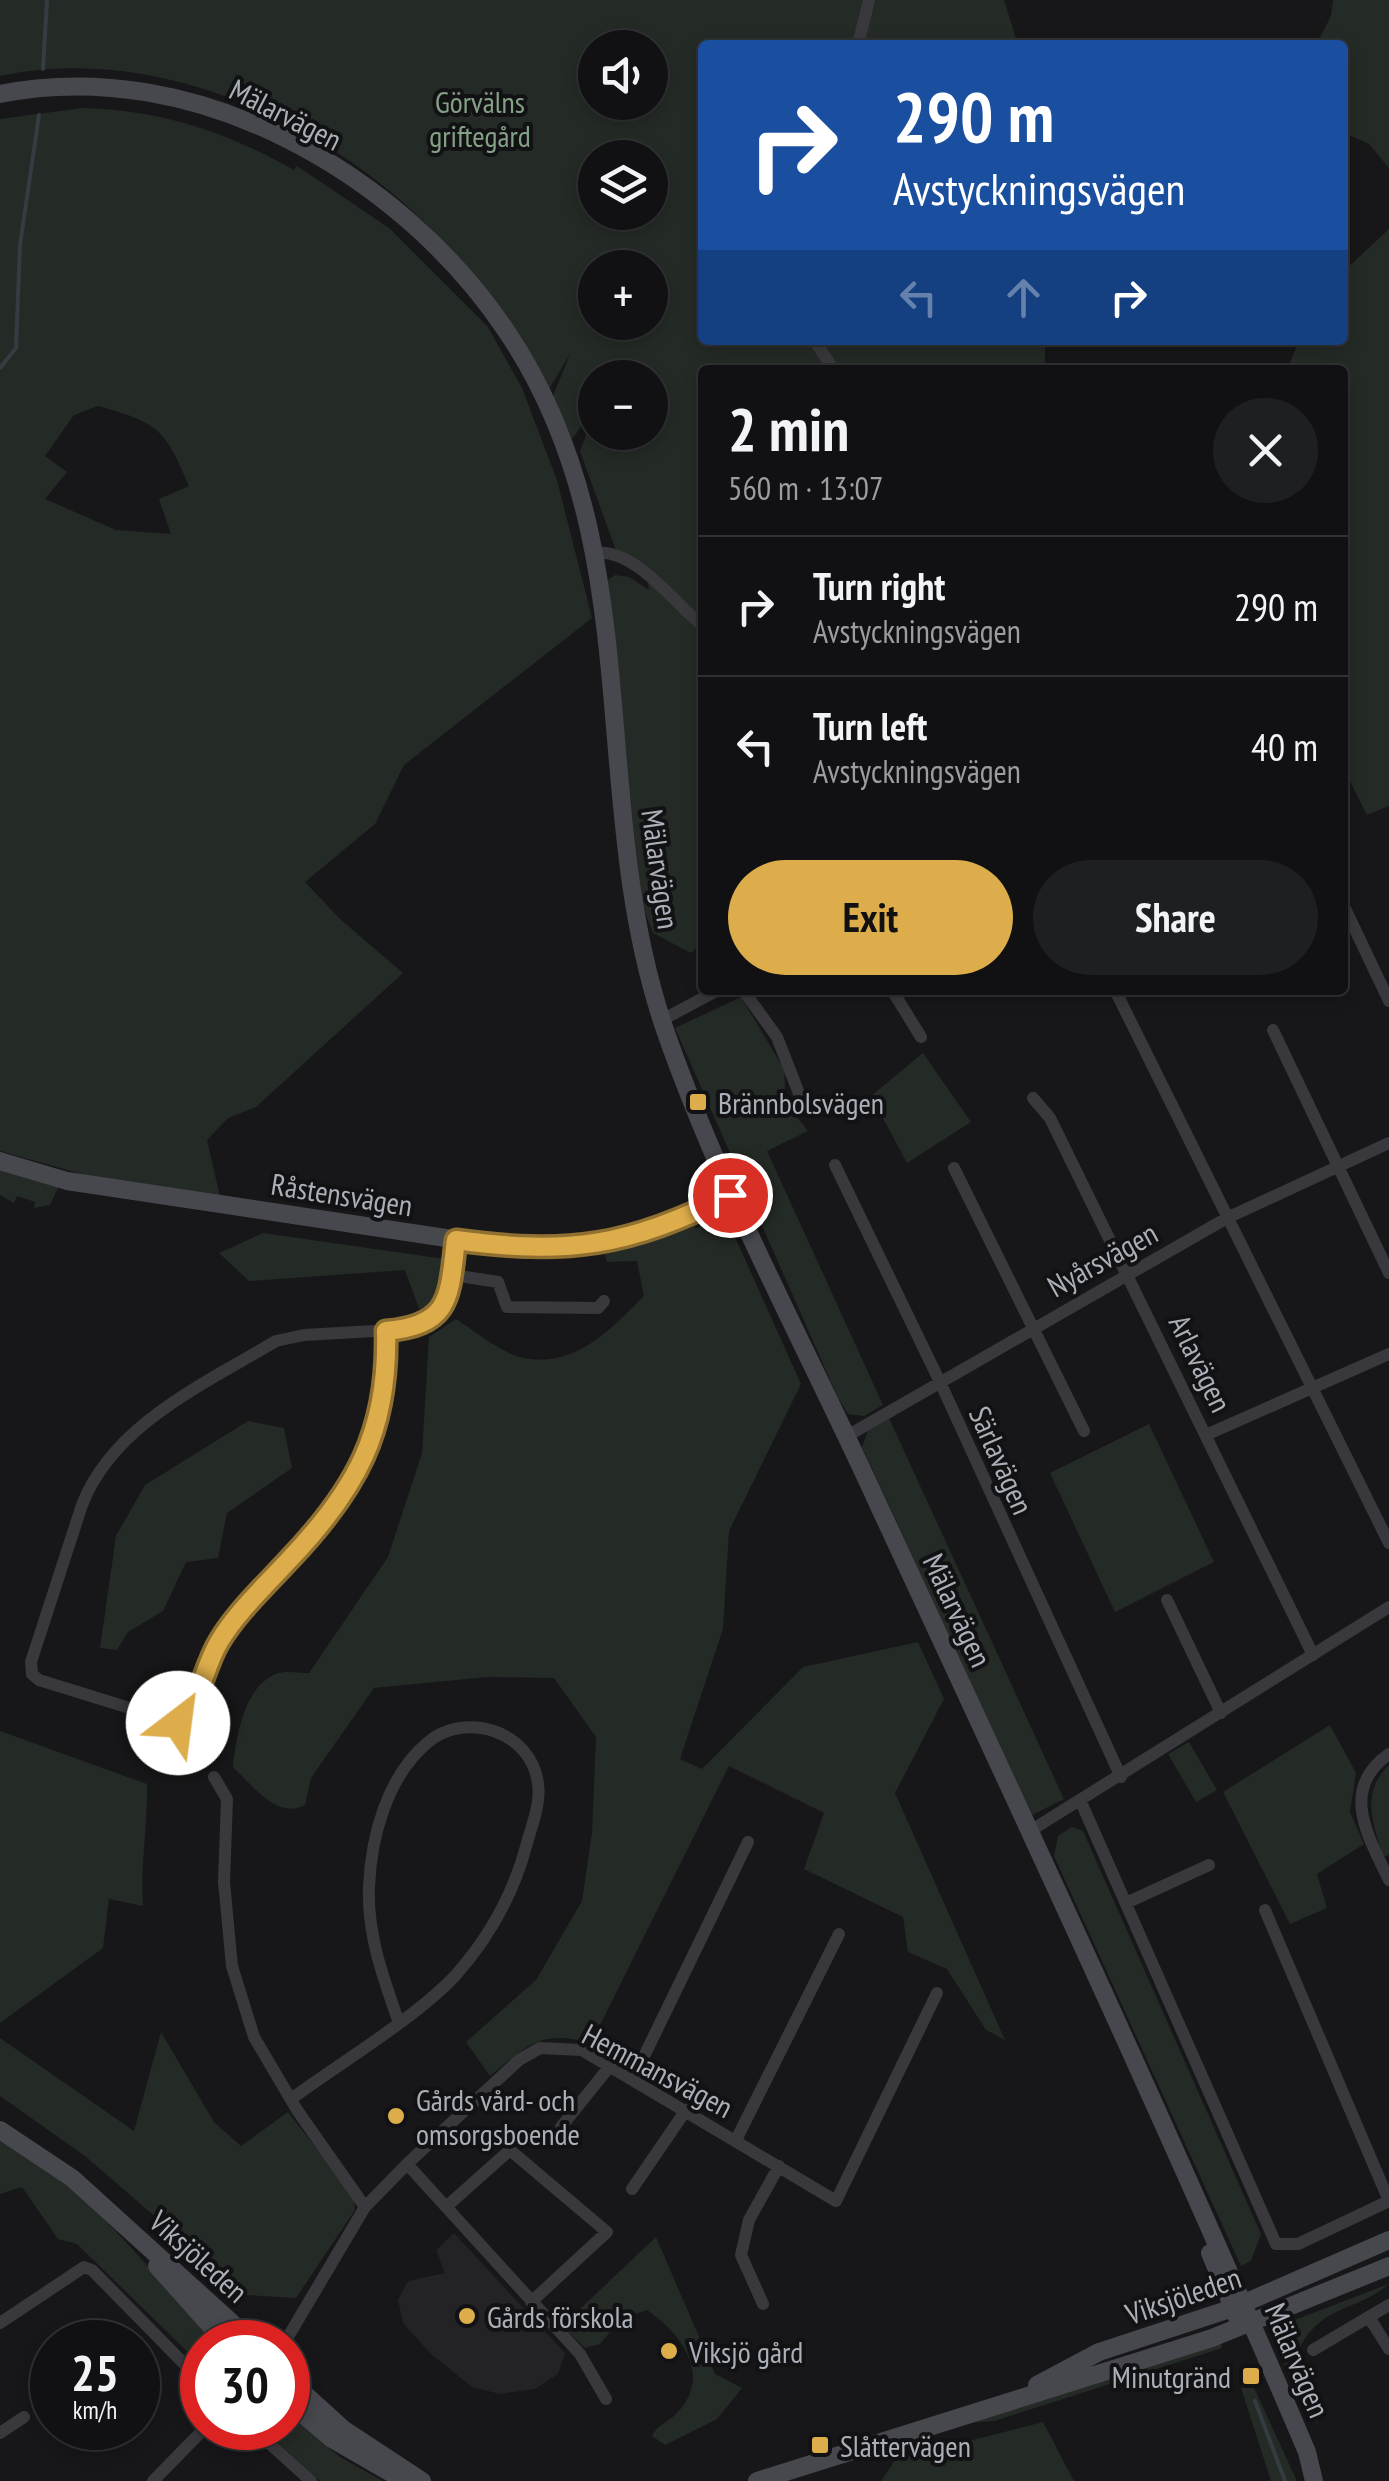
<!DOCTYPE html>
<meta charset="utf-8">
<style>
body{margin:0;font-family:"PT Sans Narrow",sans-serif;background:#1e1f21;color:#f1f3f6;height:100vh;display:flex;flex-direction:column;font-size:38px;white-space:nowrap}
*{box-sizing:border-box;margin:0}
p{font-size:32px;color:#9c9da0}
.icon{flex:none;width:55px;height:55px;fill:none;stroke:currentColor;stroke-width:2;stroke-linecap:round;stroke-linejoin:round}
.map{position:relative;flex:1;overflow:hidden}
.sheet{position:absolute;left:698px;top:365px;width:650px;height:630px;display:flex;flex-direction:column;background:#111113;border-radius:10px;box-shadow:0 5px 15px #0003,0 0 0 2px #303133}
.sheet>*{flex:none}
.hud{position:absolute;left:698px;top:40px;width:650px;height:305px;border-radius:10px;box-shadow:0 5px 15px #0003,0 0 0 2px #303133;background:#1a4fa0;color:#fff;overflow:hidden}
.fabs{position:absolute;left:578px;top:30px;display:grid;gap:20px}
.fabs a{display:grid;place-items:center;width:90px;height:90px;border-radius:50%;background:#111113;box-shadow:0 5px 15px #0003,0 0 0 2px #303133;font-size:50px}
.speed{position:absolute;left:30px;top:2320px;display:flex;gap:20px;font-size:50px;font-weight:700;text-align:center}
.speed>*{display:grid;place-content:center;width:130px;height:130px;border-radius:50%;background:#111113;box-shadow:0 5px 15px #0003,0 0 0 2px #303133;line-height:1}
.speed small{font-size:25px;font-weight:400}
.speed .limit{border:15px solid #d22;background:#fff;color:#111}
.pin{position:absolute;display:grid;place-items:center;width:85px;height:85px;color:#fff;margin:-42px;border:5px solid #fff;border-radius:50%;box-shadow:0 2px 10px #0007}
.me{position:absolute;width:110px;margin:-55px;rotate:30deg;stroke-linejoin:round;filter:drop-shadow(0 0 8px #0008)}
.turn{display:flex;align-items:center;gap:35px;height:210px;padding:0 30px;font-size:45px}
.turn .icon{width:130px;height:130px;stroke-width:2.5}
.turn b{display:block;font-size:70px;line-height:85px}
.lanes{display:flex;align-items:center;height:95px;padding:0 30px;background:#0003;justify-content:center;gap:50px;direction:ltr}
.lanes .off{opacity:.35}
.round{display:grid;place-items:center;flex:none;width:105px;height:105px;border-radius:52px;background:#1e1f21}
.head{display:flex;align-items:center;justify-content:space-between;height:170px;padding:0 30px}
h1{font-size:60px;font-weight:700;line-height:75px}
.button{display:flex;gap:20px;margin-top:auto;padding:20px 30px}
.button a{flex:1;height:115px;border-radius:60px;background:#ddad4b;color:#111;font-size:40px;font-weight:700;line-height:115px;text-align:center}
.button a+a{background:#1e1f21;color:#f1f3f6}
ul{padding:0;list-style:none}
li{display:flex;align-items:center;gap:30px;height:140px;padding:0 30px;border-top:2px solid #303133}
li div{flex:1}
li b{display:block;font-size:38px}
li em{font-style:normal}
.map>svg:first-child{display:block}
.built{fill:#232326}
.green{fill:#242a25;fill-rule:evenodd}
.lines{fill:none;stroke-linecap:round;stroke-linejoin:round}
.stream{stroke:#343c42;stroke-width:4}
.street{stroke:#39393d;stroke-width:12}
.secondary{stroke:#47484d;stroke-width:18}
.route-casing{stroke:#907031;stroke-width:25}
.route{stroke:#ddad4b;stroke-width:18}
.poi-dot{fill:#ddad4b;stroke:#121214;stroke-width:4}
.labels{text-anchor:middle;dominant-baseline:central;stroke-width:8;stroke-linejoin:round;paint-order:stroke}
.park-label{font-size:30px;fill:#84a086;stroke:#121214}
.street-label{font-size:30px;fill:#abafb7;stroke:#121214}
.poi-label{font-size:30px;fill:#abafb7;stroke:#121214;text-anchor:start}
</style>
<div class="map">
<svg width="1389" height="2481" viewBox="0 0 1389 2481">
<rect width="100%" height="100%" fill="#171719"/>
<!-- built -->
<path class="built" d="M454,2233l111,120 -7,21 -23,15 -35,5 -28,-7 -41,-33 -28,-31 -5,-23 10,-19 37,-8 -9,-23z"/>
<!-- green -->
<path class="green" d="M0,0h1004l14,45h-316v295h343v30h-343v573l-11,10 -38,-20 -11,-28 -36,-324 9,-6 14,2 20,13 -3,-22 -23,-10 -8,-10 -35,-97 15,-40v21h55v-54l-43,-1 2,-6 -7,-2c-6,18 -13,52 -30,70l-19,-43 17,-42 -24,40c-33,-55 -63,-110 -107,-157 -108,-114 -282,-195 -439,-161zM595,48h55v54h-55zM595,158h55v54h-55zM595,268h55v54h-55z
M1333,0h56v168l-20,-24 -18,-8 -8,9 -1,-100h-26l15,-29z
M83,108c78,2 144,24 211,62l3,-4 92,62 99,99 34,61 35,92 35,138 -188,147 -29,59 -70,58 35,37 63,54 -147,134 -28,11 -21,22 14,61 -125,-23 -96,-27v-1032zM98,406c61,17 67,23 91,80l-30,13 12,35 -55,-4 -71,-31 22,-27 -22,-16 29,-41z
M1389,229v577l-22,9 -24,-48 -1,-397h-55l12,-30h43l1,-68z
M741,997l43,72 2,34 22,28 -41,20 116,254 -19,11 -16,-2 -10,-16 -163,-370z
M923,1053l48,69 -64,41 -36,-67z
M0,1168l59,18 -9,19 -16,3 1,-6 -18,-6 -3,7 -14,-8z
M725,1206l-21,12 -10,11 19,-8 18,7 70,156 -72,147 -6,98 -43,130 22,10 101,-102 115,-25 26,57 -49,94 110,247 -19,-10 -39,-61 -39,-17 -5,-35 -99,-48 20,-56 -95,-47 -138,277c-51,-14 -63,2 -101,33l-24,-34 70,-62 46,-79 10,-68 4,-96 -42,-59 -67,-1 -113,11 -63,90 -6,27c-28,15 -53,-20 -72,-38 3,-29 11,-81 43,-93 9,-4 23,-1 33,-1l79,-116 34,-104 7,-116 27,-18c19,12 46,35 68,39 52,10 87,-29 120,-62l-7,-35 -30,1 -3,-9 -43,5 -55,-1 1,-7 52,2z
M263,1233l182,26 -13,45 -11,10 -16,-44 -156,11 -30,-28z
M889,1418l175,381 -32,16 -170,-368 6,-16z
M248,1421l36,7 8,40 -65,45 -9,45 -32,4 -23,49 -35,21 -11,18 -17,-2 16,-112 29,-51z
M1149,1424l65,138 -99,50 -65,-139z
M1330,1725l26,48 -6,39 14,32 -47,30 10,34 -37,16 -67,-132z
M0,1731l147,53c1,41 -7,81 -4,122l-34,-7 -6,49 -103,75z
M1189,1742l28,48 -21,12 -28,-48z
M1389,1765v90l-6,2c-10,-34 -23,-64 6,-92z
M1072,1827l11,4 178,403 -10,27 -10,5 -187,-410 4,-20z
M161,2032l53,90 27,24 47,-34 66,84 1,14 -59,88 -50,-3 -161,-139 -85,-60v-58l134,93z
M0,2139c87,46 150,132 215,203h-13v24l-125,-122 -19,-5 -36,-52 -22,7z
M656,2237l59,137 27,14 -25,31 -52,26 -13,-9c5,-11 14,-13 23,-21 39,-38 7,-81 -28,-105l-26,9 -21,25 -15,4 -23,-22z
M1389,2284c-36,30 -69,19 -93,71l22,69 -15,-17 -29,-66 10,-17z
M1220,2340l2,8 -228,73 -30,2z
M1250,2379l47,102h-26l-29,-90v-11z
M288,2415l52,42 43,24h-63l-58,-53h26z
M1043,2422l31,59h-193l14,-21z"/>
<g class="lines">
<!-- stream -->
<path class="stream" d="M43,69l4,-69
M0,368l16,-20 4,-103 19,-130
M1255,2401l30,80"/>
<!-- street -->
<path class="street" d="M858,45l11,-45
M814,340l20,30
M596,553c39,-5 78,50 106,72
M1342,902l47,99
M743,990l34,47 23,59
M892,990l29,47
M1115,990l274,553
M662,1020l56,-30
M1273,1030l116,243
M1033,1098l17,20 263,537
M835,1165l105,217 181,395
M954,1168l130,263
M453,1275l45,7 9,25 91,1 6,-7
M386,1331c3,105 -33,162 -103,236 -23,23 -47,47 -64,75 -16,27 -18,59 -41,81l-139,-43 -7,-6 -1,-12 51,-157c31,-81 124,-122 194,-164l28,-6 106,-6c43,-15 42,-51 46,-89
M1208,1434l181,-80
M847,1436l380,-218 162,-75
M1167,1600l54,113
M1389,1754c-50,35 -21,82 0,126
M214,1777l13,22 -3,83 8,84 22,71 43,73 68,97
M1081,1802l195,442h22l91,-43
M1030,1831l359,-224
M1126,1903l83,-38
M1265,1910l124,291
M633,2079l115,-237
M291,2099c49,-36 123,-80 164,-123 34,-38 59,-83 72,-133 5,-18 14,-40 11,-59 -6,-53 -73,-74 -111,-41 -40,34 -56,94 -58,144 -2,47 14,90 29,133
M561,2127l49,-61
M736,2140l103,-206
M407,2164l173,190 26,45
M632,2189l54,-79
M446,2207l64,-57 97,82 -76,70
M763,2304l-22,-49 8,-35 30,-54
M1369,2317l20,32
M0,2323l84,-56 8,3 110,112
M285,2342l80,-135 42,-43 112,-104 21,-12 42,2 254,151 101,-208
M1313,2350l76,-45
M252,2428l59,53
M0,2433l24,-16
M153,2481l52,-53"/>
<!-- secondary -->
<path class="secondary" d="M0,94c193,-39 400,78 507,238 145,216 78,465 158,698 57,164 141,316 213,474 146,314 293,629 429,948l7,29
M0,1161l67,20 459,69 89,-9 115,-46
M0,2130l72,48 181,164
M1210,2253l27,64
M157,2266l68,76
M288,2379l55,50 79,52
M1037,2385l62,-33 134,-44 156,-68
M288,2402l44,37 66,38
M757,2481l455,-143 177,-72"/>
</g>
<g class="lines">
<defs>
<path id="route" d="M178,1723c23,-22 25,-54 41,-81 18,-30 45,-55 69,-81 68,-71 101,-130 98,-230 66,-6 63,-35 70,-91 111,15 173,7 274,-45"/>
</defs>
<!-- route casing -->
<use href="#route" class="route-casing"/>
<!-- route -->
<use href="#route" class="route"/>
</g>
<!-- markers -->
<g class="poi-dot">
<rect x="688" y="1092" width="20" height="20" rx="5"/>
<circle cx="396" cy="2116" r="10"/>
<circle cx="467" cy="2316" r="10"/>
<circle cx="669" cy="2351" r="10"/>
<rect x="1241" y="2366" width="20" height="20" rx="5"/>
<rect x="810" y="2435" width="20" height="20" rx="5"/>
</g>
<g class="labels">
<!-- park labels -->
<g class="park-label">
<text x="480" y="101">Görvälns<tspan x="480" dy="34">griftegård</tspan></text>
</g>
<!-- street labels -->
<g class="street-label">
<text transform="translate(286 114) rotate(27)">Mälarvägen</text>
<text transform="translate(661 869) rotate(82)">Mälarvägen</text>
<text transform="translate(342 1194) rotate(9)">Råstensvägen</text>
<text transform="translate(1102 1259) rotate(-29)">Nyårsvägen</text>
<text transform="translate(1201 1363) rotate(64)">Arlavägen</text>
<text transform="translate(1002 1460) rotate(66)">Särlavägen</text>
<text transform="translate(958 1610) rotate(65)">Mälarvägen</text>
<text transform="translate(658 2070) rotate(28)">Hemmansvägen</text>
<text transform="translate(199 2256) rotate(42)">Viksjöleden</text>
<text transform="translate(1183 2295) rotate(-19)">Viksjöleden</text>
<text transform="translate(1298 2360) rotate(67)">Mälarvägen</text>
</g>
<!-- poi labels -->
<g class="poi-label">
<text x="718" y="1102">Brännbolsvägen</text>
<text x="416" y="2099">Gårds vård- och<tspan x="416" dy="34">omsorgsboende</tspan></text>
<text x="487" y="2316">Gårds förskola</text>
<text x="689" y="2351">Viksjö gård</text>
<text x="1231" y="2376" text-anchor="end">Minutgränd</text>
<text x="840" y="2445">Slåttervägen</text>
</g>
</g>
</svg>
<div class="fabs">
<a><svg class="icon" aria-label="sound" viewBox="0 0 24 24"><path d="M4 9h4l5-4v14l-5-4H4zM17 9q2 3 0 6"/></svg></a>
<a><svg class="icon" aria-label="layers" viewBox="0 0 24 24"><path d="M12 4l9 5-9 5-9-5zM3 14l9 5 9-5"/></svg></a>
<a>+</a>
<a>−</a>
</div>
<div class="speed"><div>25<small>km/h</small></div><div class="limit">30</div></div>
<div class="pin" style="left:730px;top:1195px;background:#d93025"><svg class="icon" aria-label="arrive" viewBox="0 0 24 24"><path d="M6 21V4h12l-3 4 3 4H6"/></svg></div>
<svg class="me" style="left:178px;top:1723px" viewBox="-20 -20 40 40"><circle r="19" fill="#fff"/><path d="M0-13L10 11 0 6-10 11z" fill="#ddad4b"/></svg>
<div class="hud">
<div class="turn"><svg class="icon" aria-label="right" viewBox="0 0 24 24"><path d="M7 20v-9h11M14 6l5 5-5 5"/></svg><div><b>290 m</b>Avstyckningsvägen</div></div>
<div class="lanes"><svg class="icon off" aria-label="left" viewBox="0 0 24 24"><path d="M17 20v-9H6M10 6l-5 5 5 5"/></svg><svg class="icon off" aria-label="ahead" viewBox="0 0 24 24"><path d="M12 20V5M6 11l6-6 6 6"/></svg><svg class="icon" aria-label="right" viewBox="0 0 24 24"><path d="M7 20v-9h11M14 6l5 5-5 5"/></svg></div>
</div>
<section class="sheet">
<div class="head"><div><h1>2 min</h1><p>560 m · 13:07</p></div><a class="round"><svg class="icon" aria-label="close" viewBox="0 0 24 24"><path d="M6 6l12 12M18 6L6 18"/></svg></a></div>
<ul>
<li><svg class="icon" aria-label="right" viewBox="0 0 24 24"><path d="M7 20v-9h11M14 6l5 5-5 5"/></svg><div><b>Turn right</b><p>Avstyckningsvägen</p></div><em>290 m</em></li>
<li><svg class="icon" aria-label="left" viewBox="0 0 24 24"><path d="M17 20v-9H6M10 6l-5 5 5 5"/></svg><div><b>Turn left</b><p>Avstyckningsvägen</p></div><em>40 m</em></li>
</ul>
<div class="button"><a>Exit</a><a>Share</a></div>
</section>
</div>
